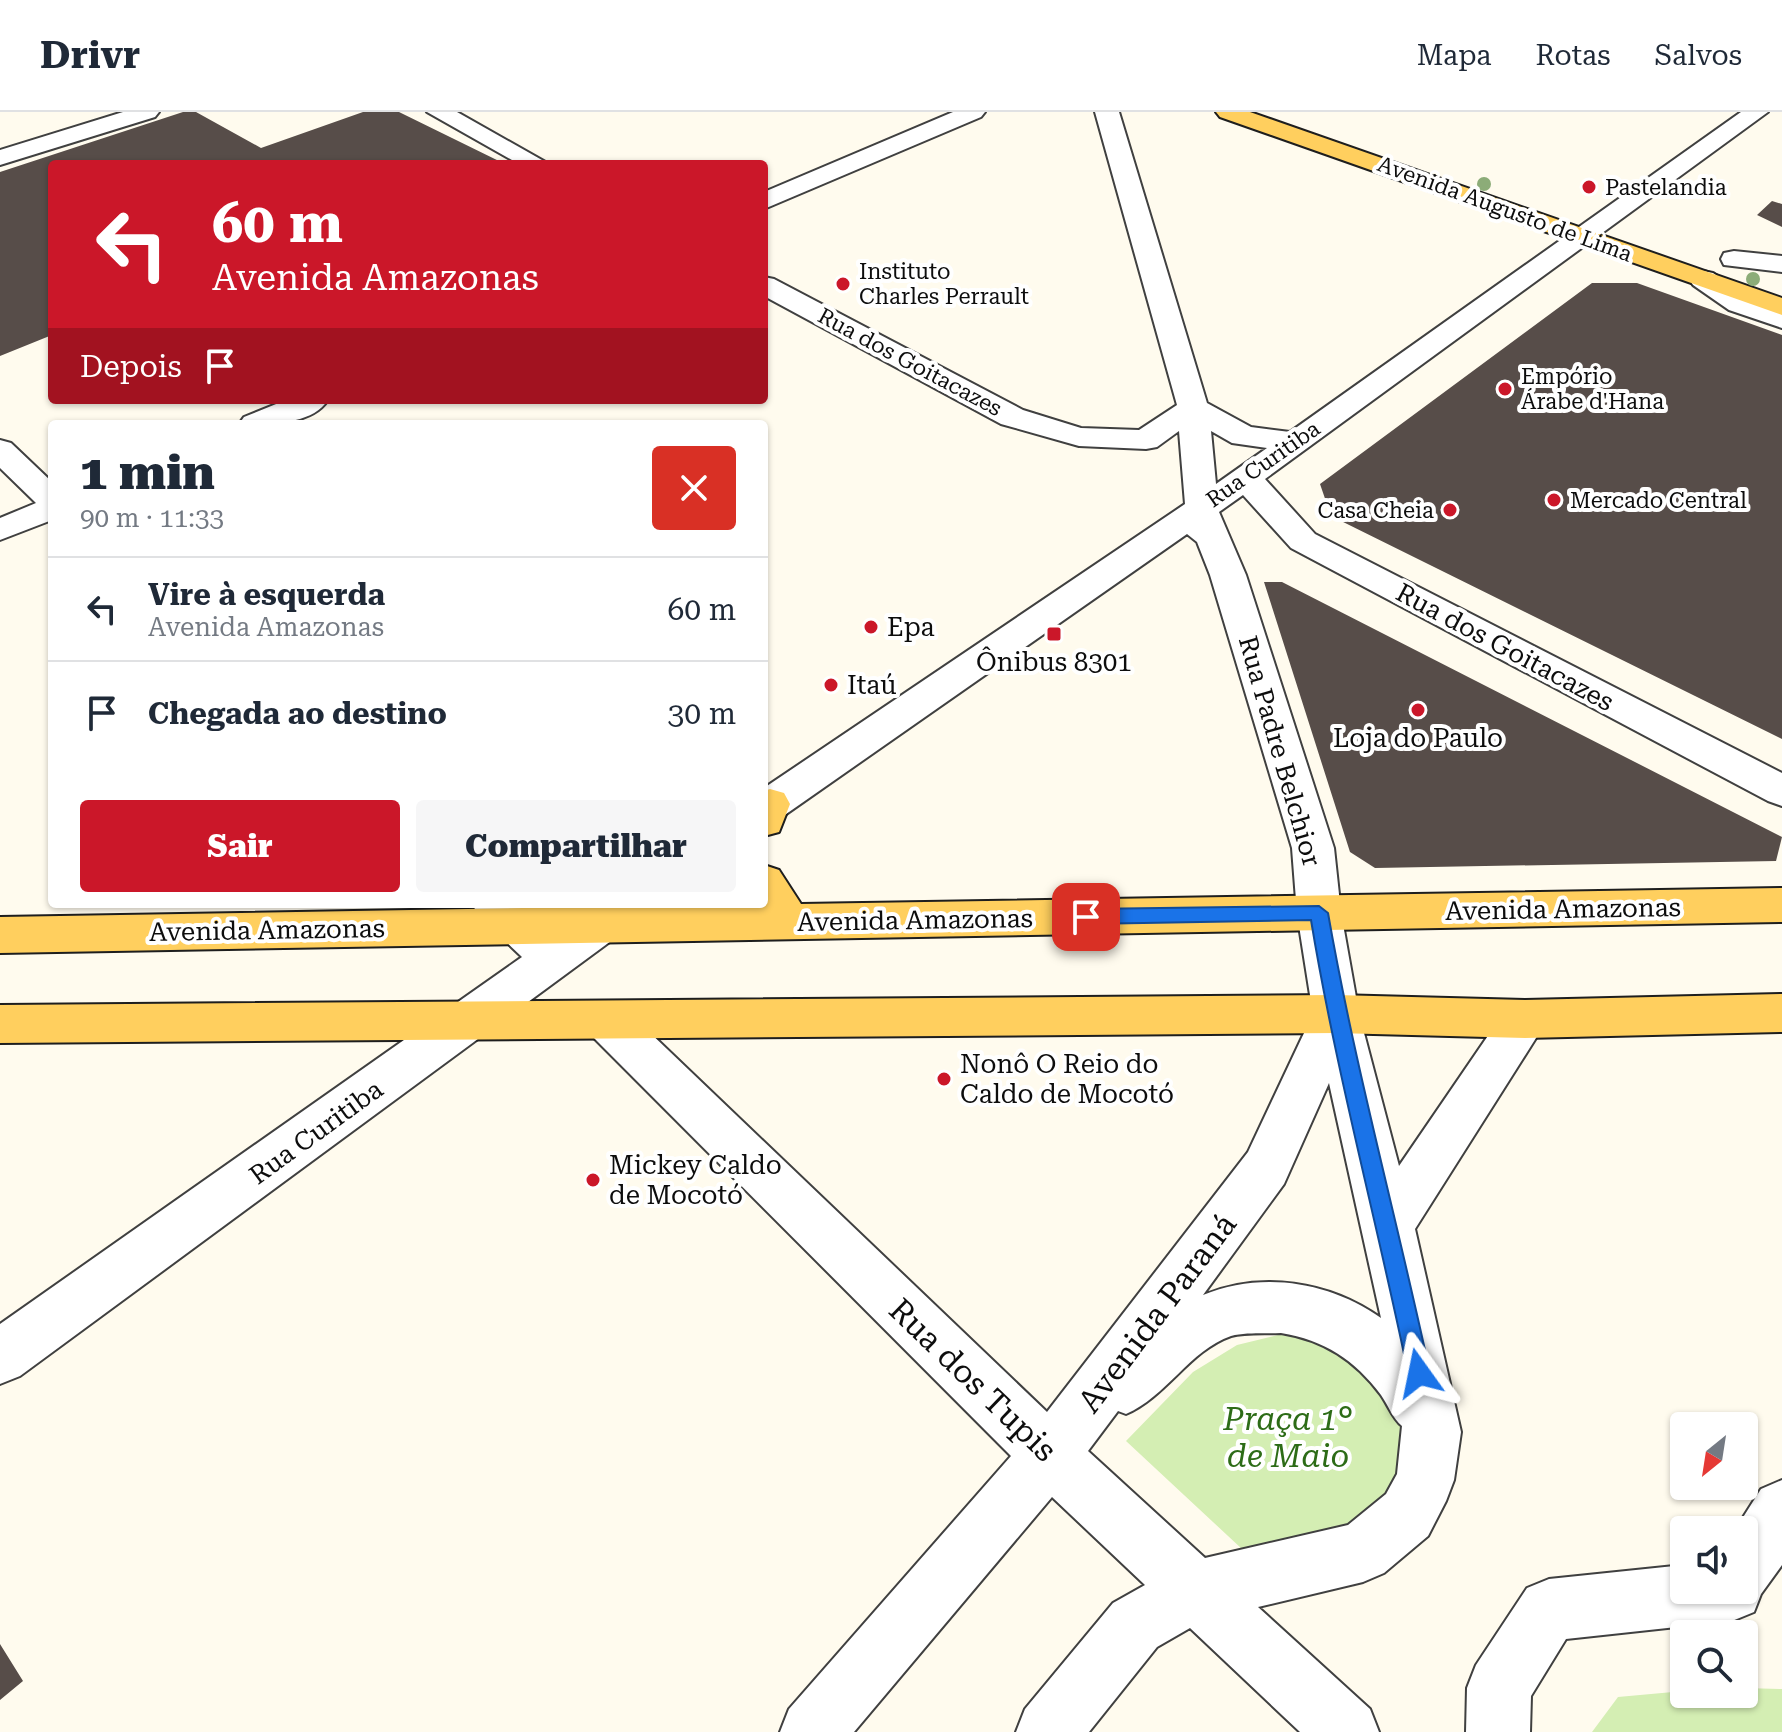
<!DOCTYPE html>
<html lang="pt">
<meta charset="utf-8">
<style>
body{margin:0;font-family:"Roboto Serif",serif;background:#f6f6f7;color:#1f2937;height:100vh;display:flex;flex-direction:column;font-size:30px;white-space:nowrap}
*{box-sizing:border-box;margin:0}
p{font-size:26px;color:#747a83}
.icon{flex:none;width:44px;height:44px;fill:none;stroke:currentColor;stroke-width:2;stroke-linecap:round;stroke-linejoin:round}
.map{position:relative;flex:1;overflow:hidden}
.panel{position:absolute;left:48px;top:308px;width:720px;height:488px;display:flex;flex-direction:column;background:#fff;border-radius:8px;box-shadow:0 2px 6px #0004}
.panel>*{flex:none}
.banner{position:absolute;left:48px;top:48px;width:720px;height:244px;border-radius:8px;box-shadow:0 2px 6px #0004;background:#cb1729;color:#fff;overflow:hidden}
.needle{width:52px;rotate:210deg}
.fabs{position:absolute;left:1670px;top:1300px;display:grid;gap:16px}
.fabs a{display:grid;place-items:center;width:88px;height:88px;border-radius:8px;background:#fff;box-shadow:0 2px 6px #0004;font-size:40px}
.pin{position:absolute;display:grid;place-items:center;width:68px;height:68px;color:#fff;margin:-34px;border-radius:16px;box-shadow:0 4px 12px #0006}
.me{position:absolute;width:88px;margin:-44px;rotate:348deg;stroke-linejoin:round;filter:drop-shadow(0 0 6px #0008)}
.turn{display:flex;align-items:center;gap:28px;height:168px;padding:0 32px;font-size:36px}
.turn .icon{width:104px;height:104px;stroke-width:2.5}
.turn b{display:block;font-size:56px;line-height:68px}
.then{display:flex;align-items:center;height:76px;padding:0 32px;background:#0003;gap:16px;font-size:30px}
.round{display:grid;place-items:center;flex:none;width:84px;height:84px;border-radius:8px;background:#f6f6f7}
.headline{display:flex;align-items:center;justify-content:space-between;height:136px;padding:0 32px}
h1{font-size:48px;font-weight:800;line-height:60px}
.primary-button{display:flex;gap:16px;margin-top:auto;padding:16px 32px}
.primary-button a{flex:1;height:92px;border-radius:8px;background:#cb1729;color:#fff;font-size:32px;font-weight:800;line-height:92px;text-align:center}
.primary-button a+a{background:#f6f6f7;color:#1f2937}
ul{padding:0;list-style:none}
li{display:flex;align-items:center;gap:24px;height:104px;padding:0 32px;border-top:2px solid #e0e1e3}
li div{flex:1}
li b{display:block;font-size:30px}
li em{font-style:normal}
header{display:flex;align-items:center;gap:48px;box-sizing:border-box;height:112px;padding:0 40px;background:#fff;border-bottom:2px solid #e0e1e3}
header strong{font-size:38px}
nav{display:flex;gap:44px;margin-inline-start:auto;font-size:28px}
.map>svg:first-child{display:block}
.green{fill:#d4eeb3}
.building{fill:#574d49}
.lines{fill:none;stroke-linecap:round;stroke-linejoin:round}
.minor-casing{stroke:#404040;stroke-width:4}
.major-casing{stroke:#1e1e1e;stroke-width:4}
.minor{fill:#fff;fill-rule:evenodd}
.major{fill:#ffcf5e;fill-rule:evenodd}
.tree{fill:#8cac78}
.route{fill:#1a73e8;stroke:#114b97;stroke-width:2}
.poi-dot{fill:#cb1729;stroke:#fff;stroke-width:3}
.labels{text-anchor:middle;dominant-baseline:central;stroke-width:8;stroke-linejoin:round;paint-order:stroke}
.far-poi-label{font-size:22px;fill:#0d0d0d;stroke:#fff;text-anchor:start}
.far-street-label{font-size:22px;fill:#0d0d0d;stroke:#fff}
.poi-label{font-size:26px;fill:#0d0d0d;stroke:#fff;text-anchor:start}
.street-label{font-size:26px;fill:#0d0d0d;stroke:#fff}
.near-street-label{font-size:32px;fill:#0d0d0d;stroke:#fff}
.near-park-label{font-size:32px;font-style:italic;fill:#2d6c17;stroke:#fff}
</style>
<header>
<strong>Drivr</strong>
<nav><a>Mapa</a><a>Rotas</a><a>Salvos</a></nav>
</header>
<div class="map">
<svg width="1782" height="1620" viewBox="0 0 1782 1620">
<rect width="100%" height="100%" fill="#fffbee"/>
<!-- green -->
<path class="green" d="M1282,1222l42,6 26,11 57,67 -1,39 -19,43 -39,33 -106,16 -116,-108 67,-69 44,-27z
M1744,1576l38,1v43h-190l26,-35 66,-6v3h60z"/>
<!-- building -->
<path class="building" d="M183,0h13l65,36 102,-36h36l106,52h-453v171l-52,21v-184z
M1772,89l10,3v23l-25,-12z
M1592,171h45l145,52v404l-451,-223 -11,-32z
M1264,470h18l500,255 -6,24 -401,7 -25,-16z
M0,1532l23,37 -23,19z"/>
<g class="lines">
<defs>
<path id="minor" d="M123,0h36l-4,5 -155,48v-15z
M427,0h30l92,52h-30z
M953,0h32l-4,5 -217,92v-17z
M1095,0h24l88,291 44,24 39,5 451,-320h27l-503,367 50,55 467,239v33l-14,-5 -477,-253 -48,-53 -24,17 27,63 88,273 7,65 18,101 40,152 110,-161 16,-5 16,5 7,14 -133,210 46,203 -7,48 -8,21 -18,35 -44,37 -21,9 -105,25 112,102 9,23h-79l-110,-104 -33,19 -68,85h-73l9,-23 88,-106 32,-18 -93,-88 -198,235h-74l9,-23 222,-253 -421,-422 -7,-14 7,-14 16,-5 16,5 425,406 201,-260 65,-138 -16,-101 -5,-65 -82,-273 -13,-33 -10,-8 -408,285 -15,4v-35l421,-284 -6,-73 -22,16 -11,2 -67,-3 -78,-22 -237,-128v-19l10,2 249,131 58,18 58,2 38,-25zM1211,319l21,12 35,5 -51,36zM1329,971l52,235c-52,-37 -120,-47 -178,-23l81,-111zM1281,1221c43,7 74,27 100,62 7,10 12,24 21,31l-5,48 -11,20 -38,31 -143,33 -117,-107 30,-40 8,3c40,-17 64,-64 105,-78 15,-4 35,-2 50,-3z
M1734,139l48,5v16l-58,-7 -3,-6 3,-6z
M1703,159l10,2 36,25 33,11v19l-53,-18 -36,-25 -4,-6 4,-6z
M286,288h42c-17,26 -61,24 -89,24l5,-7z
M0,328l11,3 41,39v38l-52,20v-22l36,-15 -36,-35z
M472,792h50l33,30 43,-30h54l-7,12 -625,460 -20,8v-60l522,-367 -43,-41z
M1782,1368v85l-21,29 -7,18 -22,9 -166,18 -35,57 -1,36h-64l1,-44 9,-23 51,-77 22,-9 135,-14v25h60v-60h-9l26,-41z"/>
<path id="major" d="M1216,0h34l532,186v17l-562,-198z
M770,677l14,4 6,11 -11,28 -15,4v-45z
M764,753l15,5 22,34 981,-16v34l-1782,31v-36l764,-13z
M1782,882v38l-257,6 -189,-5 -1336,10v-38l1336,-10 189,5z"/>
</defs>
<!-- minor casing -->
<use href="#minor" class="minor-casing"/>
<!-- major casing -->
<use href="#major" class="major-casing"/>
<!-- minor -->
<use href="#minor" class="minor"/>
<!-- major -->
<use href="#major" class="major"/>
</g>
<!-- trees -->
<g class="tree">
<circle cx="1484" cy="72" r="7"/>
<circle cx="1753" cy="167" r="7"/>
</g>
<!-- route -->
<path class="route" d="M1319,794l9,7c27,155 69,306 102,460l-3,8 -8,3 -8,-3 -3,-8c-31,-151 -72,-301 -97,-453l-225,4 -9,-7 9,-8z"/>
<!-- markers -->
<g class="poi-dot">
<circle cx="1589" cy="75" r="8"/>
<circle cx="843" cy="172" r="8"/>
<circle cx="1505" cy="277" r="8"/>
<circle cx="1554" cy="388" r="8"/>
<circle cx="1450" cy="398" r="8"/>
<circle cx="871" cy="515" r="8"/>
<rect x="1046" y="514" width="16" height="16" rx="4"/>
<circle cx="831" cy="573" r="8"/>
<circle cx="1418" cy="598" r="8"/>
<circle cx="944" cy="967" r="8"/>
<circle cx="593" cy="1068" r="8"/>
</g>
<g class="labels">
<!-- far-poi labels -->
<g class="far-poi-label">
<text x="1605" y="75">Pastelandia</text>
<text x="859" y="159">Instituto<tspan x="859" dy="25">Charles Perrault</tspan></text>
<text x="1521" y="264">Empório<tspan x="1521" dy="25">Árabe d'Hana</tspan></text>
<text x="1570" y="388">Mercado Central</text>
<text x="1434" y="398" text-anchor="end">Casa Cheia</text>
</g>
<!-- far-street labels -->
<g class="far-street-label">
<text transform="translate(1505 97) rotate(20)">Avenida Augusto de Lima</text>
<text transform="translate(910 250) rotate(28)">Rua dos Goitacazes</text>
<text transform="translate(1263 352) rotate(-35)">Rua Curitiba</text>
</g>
<!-- poi labels -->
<g class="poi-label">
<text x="887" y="515">Epa</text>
<text x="1054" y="550" text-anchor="middle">Ônibus 8301</text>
<text x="847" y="573">Itaú</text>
<text x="1418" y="626" text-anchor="middle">Loja do Paulo</text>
<text x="960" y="952">Nonô O Reio do<tspan x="960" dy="30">Caldo de Mocotó</tspan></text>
<text x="609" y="1053">Mickey Caldo<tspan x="609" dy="30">de Mocotó</tspan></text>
</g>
<!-- street labels -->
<g class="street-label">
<text transform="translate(1505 535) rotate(28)">Rua dos Goitacazes</text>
<text transform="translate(1280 639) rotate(74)">Rua Padre Belchior</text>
<text transform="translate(1563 797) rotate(-1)">Avenida Amazonas</text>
<text transform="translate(915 808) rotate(-1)">Avenida Amazonas</text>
<text transform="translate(267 818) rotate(-1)">Avenida Amazonas</text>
<text transform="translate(316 1020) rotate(-36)">Rua Curitiba</text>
</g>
<!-- near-street labels -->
<g class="near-street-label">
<text transform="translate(1157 1201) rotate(-53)">Avenida Paraná</text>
<text transform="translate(973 1268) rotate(44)">Rua dos Tupis</text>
</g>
<!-- near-park labels -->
<g class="near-park-label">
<text x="1288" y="1307">Praça 1°<tspan x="1288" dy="37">de Maio</tspan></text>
</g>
</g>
</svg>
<div class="fabs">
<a><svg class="needle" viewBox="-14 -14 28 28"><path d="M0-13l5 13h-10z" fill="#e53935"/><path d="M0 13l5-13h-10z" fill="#747a83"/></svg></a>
<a><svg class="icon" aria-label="sound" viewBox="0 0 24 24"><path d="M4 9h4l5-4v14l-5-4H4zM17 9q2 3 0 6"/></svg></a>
<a><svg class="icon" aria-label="search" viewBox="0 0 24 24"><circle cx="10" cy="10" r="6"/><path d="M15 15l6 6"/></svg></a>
</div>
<div class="pin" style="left:1086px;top:805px;background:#d93025"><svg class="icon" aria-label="arrive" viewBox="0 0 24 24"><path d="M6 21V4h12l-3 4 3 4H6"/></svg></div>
<svg class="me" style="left:1419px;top:1261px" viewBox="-20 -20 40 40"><path d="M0-17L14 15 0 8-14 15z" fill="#1a73e8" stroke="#fff" stroke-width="4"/></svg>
<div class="banner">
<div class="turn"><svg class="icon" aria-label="left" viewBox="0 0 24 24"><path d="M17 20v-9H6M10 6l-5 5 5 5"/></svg><div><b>60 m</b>Avenida Amazonas</div></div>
<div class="then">Depois<svg class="icon" aria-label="arrive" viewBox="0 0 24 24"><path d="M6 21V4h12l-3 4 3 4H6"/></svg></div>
</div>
<section class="panel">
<div class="headline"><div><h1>1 min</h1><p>90 m · 11:33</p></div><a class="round" style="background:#d93025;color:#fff"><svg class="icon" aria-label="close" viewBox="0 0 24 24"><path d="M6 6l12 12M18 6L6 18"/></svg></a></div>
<ul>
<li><svg class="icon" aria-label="left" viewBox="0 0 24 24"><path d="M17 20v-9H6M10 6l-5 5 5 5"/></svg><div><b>Vire à esquerda</b><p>Avenida Amazonas</p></div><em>60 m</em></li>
<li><svg class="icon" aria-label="arrive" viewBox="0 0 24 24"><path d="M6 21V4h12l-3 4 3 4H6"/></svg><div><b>Chegada ao destino</b></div><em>30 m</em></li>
</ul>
<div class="primary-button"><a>Sair</a><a>Compartilhar</a></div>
</section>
</div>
